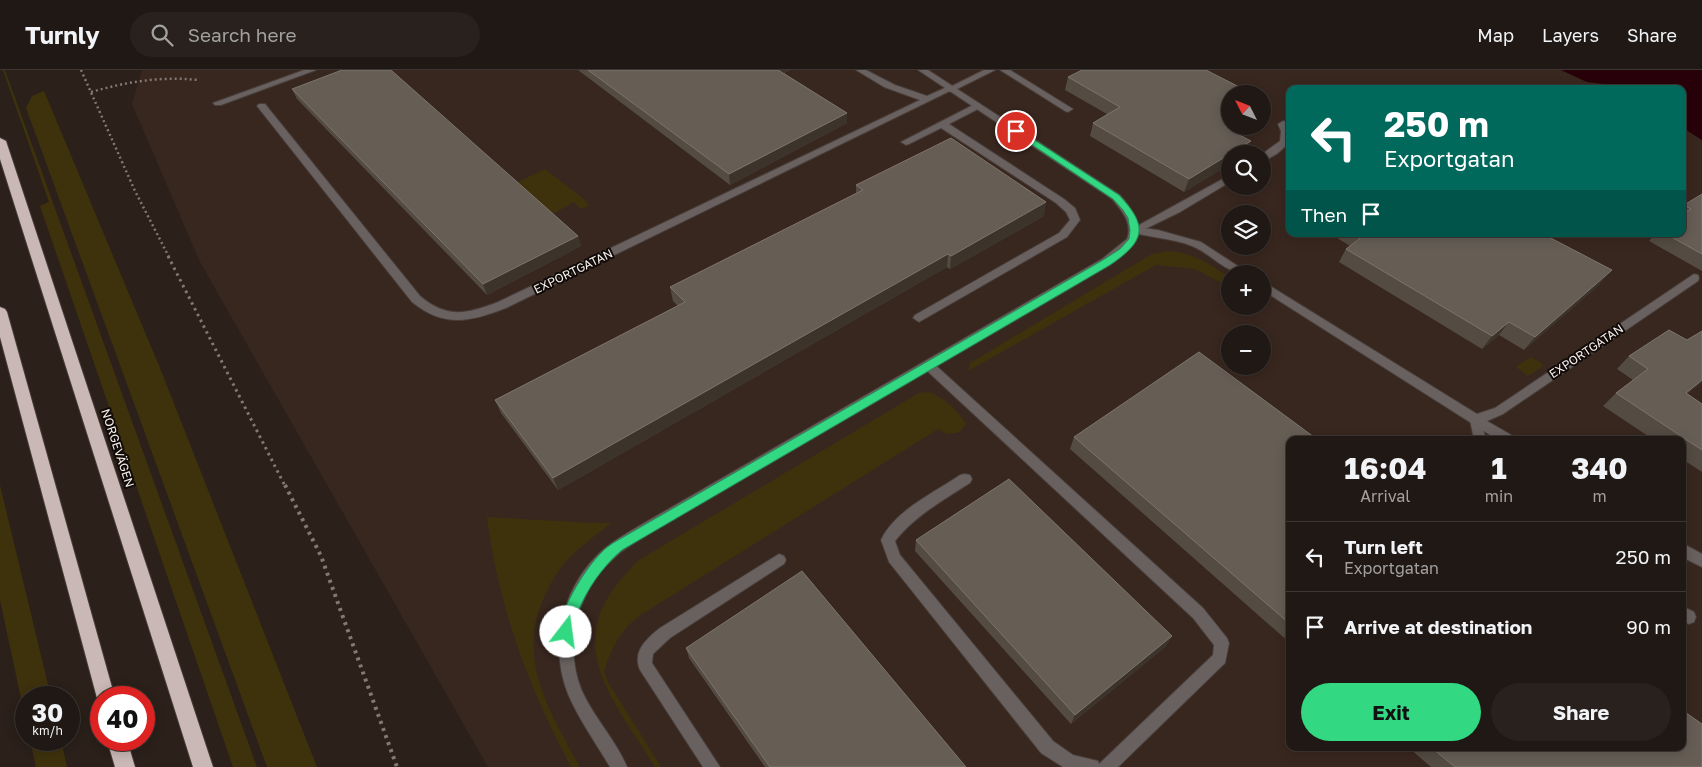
<!DOCTYPE html>
<meta charset="utf-8">
<style>
body{margin:0;font-family:"Golos Text",sans-serif;background:#28211d;color:#f1f3f6;height:100vh;display:flex;flex-direction:column;font-size:19px;white-space:nowrap}
*{box-sizing:border-box;margin:0}
p{font-size:16px;color:#a2a0a0}
.icon{flex:none;width:28px;height:28px;fill:none;stroke:currentColor;stroke-width:2;stroke-linecap:round;stroke-linejoin:round}
.map{position:relative;flex:1;overflow:hidden}
.side{position:absolute;left:1286px;top:366px;width:400px;height:315px;display:flex;flex-direction:column;background:#201814;border-radius:10px;box-shadow:0 2px 12px #0003,0 0 0 1px #3d3734}
.side>*{flex:none}
.top-card{position:absolute;left:1286px;top:15px;width:400px;height:152px;border-radius:10px;box-shadow:0 2px 12px #0003,0 0 0 1px #3d3734;background:#00695c;color:#fff;overflow:hidden}
.needle{width:32px;rotate:312deg}
.controls{position:absolute;left:1221px;top:15px;display:grid;gap:10px}
.controls a{display:grid;place-items:center;width:50px;height:50px;border-radius:50%;background:#201814;box-shadow:0 2px 12px #0003,0 0 0 1px #3d3734;font-size:25px}
.speed{position:absolute;left:15px;top:616px;display:flex;gap:10px;font-size:25px;font-weight:700;text-align:center}
.speed>*{display:grid;place-content:center;width:65px;height:65px;border-radius:50%;background:#201814;box-shadow:0 2px 12px #0003,0 0 0 1px #3d3734;line-height:1}
.speed small{font-size:12px;font-weight:400}
.speed .limit{border:8px solid #d22;background:#fff;color:#111}
.pin{position:absolute;display:grid;place-items:center;width:42px;height:42px;color:#fff;margin:-21px;border:2px solid #fff;border-radius:50%;box-shadow:0 1px 5px #0007}
.me{position:absolute;width:55px;margin:-28px;rotate:15deg;stroke-linejoin:round;filter:drop-shadow(0 0 4px #0008)}
.turn{display:flex;align-items:center;gap:18px;height:105px;padding:0 15px;font-size:22px}
.turn .icon{width:65px;height:65px;stroke-width:2.5}
.turn b{display:block;font-size:35px;line-height:42px}
.then{display:flex;align-items:center;height:48px;padding:0 15px;background:#0003;gap:10px;font-size:19px}
.eta{display:flex;justify-content:space-evenly;align-items:center;height:85px;text-align:center}
.eta b{font-size:30px;font-weight:700;line-height:35px}
.button{display:flex;gap:10px;margin-top:auto;padding:10px 15px}
.button a{flex:1;height:58px;border-radius:30px;background:#33d882;color:#111;font-size:20px;font-weight:700;line-height:58px;text-align:center}
.button a+a{background:#28211d;color:#f1f3f6}
ul{padding:0;list-style:none}
li{display:flex;align-items:center;gap:15px;height:70px;padding:0 15px;border-top:1px solid #3d3734}
li div{flex:1}
li b{display:block;font-size:19px}
li em{font-style:normal}
header{display:flex;align-items:center;gap:30px;box-sizing:border-box;height:70px;padding:0 25px;background:#201814;border-bottom:1px solid #3d3734}
header strong{font-size:24px}
nav{display:flex;gap:28px;margin-inline-start:auto;font-size:18px}
.search{width:350px;height:45px;background:#28211d;display:flex;align-items:center;gap:12px;box-sizing:border-box;padding:0 18px;border-radius:28px;color:#a2a0a0;font-size:19px}
.map>svg:first-child{display:block}
.built{fill:#38271f;fill-rule:evenodd}
.green{fill:#3e320d}
.water{fill:#28000a}
.lines{fill:none;stroke-linecap:round;stroke-linejoin:round}
.service-casing{stroke:#483d38;stroke-width:2}
.minor-casing{stroke:#483d38;stroke-width:2}
.tertiary-casing{stroke:#483d38;stroke-width:2}
.motorway-casing{stroke:#483d38;stroke-width:2}
.path-far2{stroke:#827974;stroke-width:2.5;stroke-dasharray:2 3;stroke-linecap:butt}
.path-far1{stroke:#827974;stroke-width:3;stroke-dasharray:2.5 4;stroke-linecap:butt}
.path{stroke:#827974;stroke-width:4;stroke-dasharray:3 4.5;stroke-linecap:butt}
.service{fill:#686160;fill-rule:evenodd}
.minor{fill:#686160;fill-rule:evenodd}
.tertiary{fill:#686160;fill-rule:evenodd}
.motorway{fill:#c9b8b5;fill-rule:evenodd}
.wall{fill:#544c43}
.shaded-wall{fill:#3c332b}
.building{fill:#665e55;stroke:#7d756d}
.route{fill:#33d882;stroke:#218c54}
.labels{text-anchor:middle;dominant-baseline:central;stroke-width:4;stroke-linejoin:round;paint-order:stroke}
.street-label{font-size:12px;fill:#faf2ee;stroke:#100b09}
</style>
<header>
<strong>Turnly</strong>
<div class="search"><svg class="icon" aria-label="search" viewBox="0 0 24 24"><circle cx="10" cy="10" r="6"/><path d="M15 15l6 6"/></svg>Search here</div>
<nav><a>Map</a><a>Layers</a><a>Share</a></nav>
</header>
<div class="map">
<svg width="1702" height="697" viewBox="0 0 1702 697">
<rect width="100%" height="100%" fill="#2b201a"/>
<!-- built -->
<path class="built" d="M142,0h1419l26,12 25,3 5,4h-327v145h392l1,-106 19,12v627h-1214l-288,-505 -68,-158zM1230,24h32v32h-32zM1230,84h32v32h-32zM1230,144h32v32h-32zM1230,204h32v32h-32zM1230,264h32v32h-32zM1290,370h392v308h-392z"/>
<!-- green -->
<path class="green" d="M3,0h2l252,697h-24l-193,-561 9,-4z
M44,21l116,277 157,399h-50l-241,-659 6,-12z
M545,99l40,31 4,6 -8,3 -7,-7 -27,15 -35,-32z
M1169,181c26,2 40,13 61,27v12l-3,-4 -32,-17 -39,-4 -188,106 2,-8 182,-109z
M1531,287l13,8 -16,11 -12,-9z
M928,322c15,4 31,20 38,32l-6,8 -13,2 -9,-5 -299,187c-19,15 -28,32 -35,56l4,10 53,85h-6c-49,-78 -98,-129 -16,-207l280,-167z
M0,415l51,212 -25,1v24l-26,-122z
M487,447l104,6h20c-15,12 -30,23 -44,37 -9,10 -16,23 -22,35 -30,64 5,117 35,172h-9c-43,-81 -72,-158 -84,-250z
M30,670h31l6,27h-31z"/>
<!-- water -->
<path class="water" d="M1561,0h141v70l-19,-12 -1,-39h-65l-5,-4 -25,-3z"/>
<g class="lines">
<defs>
<path id="service" d="M304,0h12l-95,35h-6l-2,-2z
M856,0h10l29,15 32,11 20,-9 3,-1 4,3 -448,219c-36,14 -62,20 -94,-6l-155,-196 2,-2h6l155,192c27,23 47,18 78,6l422,-202 -36,-13z
M1000,0h10l63,39 -5,3 -3,-1z
M977,33l3,1v4l-31,16 115,75 11,9 5,12 -13,17 -148,85 -6,-4 2,-3 144,-82 11,-13 -4,-8 -10,-9 -115,-75 -32,16 -3,1 -5,-3z
M1283,51l3,1c11,19 -6,33 -24,39v-7l18,-13 1,-10 -3,-7z
M1230,105v7l-50,30 -41,20h-8l-1,-2z
M928,291l4,1 271,246 24,30 2,5 -4,20 -107,104h-55l-22,-14 -152,-191 -8,-22c14,-30 53,-47 79,-65l5,-1 5,1 2,4 -2,4c-27,17 -55,33 -75,58l5,14 153,186 20,14 25,6 1,3 114,-109 1,-10 -21,-27 -269,-250 -2,-3z
M1476,345l4,2 6,23h-12l-4,-20 2,-3z
M779,484l5,2 2,4 -2,4 -114,74 -17,16 -1,9 68,104h-17l-63,-97c-8,-18 6,-31 20,-42z
M1682,536l12,6 2,5 -2,5 -5,2 -7,-3z"/>
<path id="minor" d="M984,0h11l-42,21 -3,1 -4,-3z
M1135,157l23,3 43,12 49,32c-26,0 -36,-19 -58,-28 -20,-8 -41,-8 -61,-14l-1,-2 1,-2z
M1694,204l4,1 1,3 -1,3 -195,133 -16,7 26,15 1,4h-16l-236,-150v-9l215,133 18,-6z
M1682,473l20,11v13l-20,-10z"/>
<path id="tertiary" d="M918,0h10l192,125c27,32 25,46 -10,70l-461,269c-12,7 -25,14 -35,24 -37,33 -51,87 -32,133 12,27 34,49 45,76h-17c-14,-24 -31,-47 -42,-73 -20,-51 -5,-109 36,-145 11,-9 23,-16 35,-23l463,-267 25,-20c6,-16 -5,-28 -15,-40z"/>
<path id="motorway" d="M0,68l6,3 207,626h-20l-193,-608z
M0,237l5,2 2,3 108,386h-14v7l-4,-7 -97,-361z
M107,670h20l8,27h-20z"/>
</defs>
<!-- service casing -->
<use href="#service" class="service-casing"/>
<!-- minor casing -->
<use href="#minor" class="minor-casing"/>
<!-- tertiary casing -->
<use href="#tertiary" class="tertiary-casing"/>
<!-- motorway casing -->
<use href="#motorway" class="motorway-casing"/>
<!-- path-far2 -->
<path class="path-far2" d="M81,0l54,121 34,66
M91,22c35,-10 70,-16 107,-12"/>
<!-- path-far1 -->
<path class="path-far1" d="M168,186l117,230"/>
<!-- path -->
<path class="path" d="M285,415l36,71 76,211"/>
<!-- service -->
<use href="#service" class="service"/>
<!-- minor -->
<use href="#minor" class="minor"/>
<!-- tertiary -->
<use href="#tertiary" class="tertiary"/>
<!-- motorway -->
<use href="#motorway" class="motorway"/>
</g>
<!-- wall -->
<path class="wall" d="M578,0h212l-6,3 63,40v10l-117,62z
M1068,7l162,49h18l-12,8 -6,20v10l-46,28 -94,-56 3,-13 14,-9 -42,-24z
M292,19l286,147 3,10 -94,49 -190,-196z
M856,115l188,31 -94,53 -3,-2 -389,223 -57,-77 -6,-13 183,-94 -5,-5 -3,-14 186,-94z
M1702,124v77l-53,-30 6,-7h27v-27z
M1335,164h208l57,50 -76,66 -25,-15 -17,14 -143,-87 7,-13 4,-3 -16,-10z
M1702,261v51l-15,12 15,10v68l-20,-13v-19h-28l-51,-34 13,-13 17,-13 -16,-11 12,-13 58,-16z
M1074,367l216,3v203l-220,-194z
M916,470l256,96 -7,11 -94,77 -156,-173z
M686,578l280,119h-201l-76,-109z
M1409,678h273l20,19h-271z"/>
<!-- shaded-wall -->
<path class="shaded-wall" d="M774,0h16l-15,7z
M1270,33l-5,12 -3,2v-10z
M847,43v10l-117,62 -1,-11z
M1232,56h16l-25,16 5,-13z
M1251,71l-5,13h-16z
M1230,84v10l-46,28 5,-13z
M1046,132l-2,14 -94,53 1,-13z
M578,166l3,10 -94,49 -4,-11z
M948,184l-1,13 -389,223 -5,-12z
M1612,200l-12,14 -76,66 11,-13z
M1509,252l-10,13 -17,14 10,-13z
M1702,310v2l-30,24 14,-13z
M1172,566l-7,11 -94,77 4,-9z"/>
<!-- building -->
<path class="building" d="M342,0h49l187,166 -95,48 -191,-195z
M588,0h190l69,43 -118,61z
M1082,0h124l47,24h-23v32h2l-4,3 23,12 -62,38 -96,-56 27,-16 -52,-30z
M1262,29l8,4 -8,4z
M951,68l95,64 -95,54 -3,-2 -395,224 -58,-78 190,-98 -15,-15 193,-97 -7,-5z
M1702,124v60l-36,-20h16v-20l9,-5 -7,-4z
M1359,164h184l69,36 -77,67 -26,-15 -17,14 -146,-87 17,-13z
M1669,260l18,10 15,-9v49l-16,13 16,11v46l-86,-57 32,-24 -19,-13z
M1199,282l119,88h-28v184l-216,-187z
M1009,409l163,157 -97,79 -159,-175z
M802,501l164,196h-196l-84,-119z
M1682,640l20,14v43h-247l-23,-19h250z"/>
<!-- route -->
<path class="route" d="M1016,58l103,67c30,32 26,46 -9,70l-488,285c-20,17 -35,39 -45,64 -4,7 -3,15 -7,23l-4,2 -5,-2c-8,-19 26,-71 40,-84 3,-4 8,-7 12,-10l490,-283 17,-11 9,-10 1,-9 -2,-12 -5,-8 -10,-11 -100,-67 -1,-1z"/>
<g class="labels">
<!-- street labels -->
<g class="street-label">
<text transform="translate(573 201) rotate(-26)">EXPORTGATAN</text>
<text transform="translate(1586 281) rotate(-34)">EXPORTGATAN</text>
<text transform="translate(118 378) rotate(72)">NORGEVÄGEN</text>
</g>
</g>
</svg>
<div class="controls">
<a><svg class="needle" viewBox="-14 -14 28 28"><path d="M0-13l5 13h-10z" fill="#e53935"/><path d="M0 13l5-13h-10z" fill="#a2a0a0"/></svg></a>
<a><svg class="icon" aria-label="search" viewBox="0 0 24 24"><circle cx="10" cy="10" r="6"/><path d="M15 15l6 6"/></svg></a>
<a><svg class="icon" aria-label="layers" viewBox="0 0 24 24"><path d="M12 4l9 5-9 5-9-5zM3 14l9 5 9-5"/></svg></a>
<a>+</a>
<a>−</a>
</div>
<div class="speed"><div>30<small>km/h</small></div><div class="limit">40</div></div>
<div class="pin" style="left:1016px;top:61px;background:#d93025"><svg class="icon" aria-label="arrive" viewBox="0 0 24 24"><path d="M6 21V4h12l-3 4 3 4H6"/></svg></div>
<svg class="me" style="left:566px;top:562px" viewBox="-20 -20 40 40"><circle r="19" fill="#fff"/><path d="M0-13L10 11 0 6-10 11z" fill="#33d882"/></svg>
<div class="top-card">
<div class="turn"><svg class="icon" aria-label="left" viewBox="0 0 24 24"><path d="M17 20v-9H6M10 6l-5 5 5 5"/></svg><div><b>250 m</b>Exportgatan</div></div>
<div class="then">Then<svg class="icon" aria-label="arrive" viewBox="0 0 24 24"><path d="M6 21V4h12l-3 4 3 4H6"/></svg></div>
</div>
<section class="side">
<div class="eta">
<div><b>16:04</b><p>Arrival</p></div>
<div><b>1</b><p>min</p></div>
<div><b>340</b><p>m</p></div>
</div>
<ul>
<li><svg class="icon" aria-label="left" viewBox="0 0 24 24"><path d="M17 20v-9H6M10 6l-5 5 5 5"/></svg><div><b>Turn left</b><p>Exportgatan</p></div><em>250 m</em></li>
<li><svg class="icon" aria-label="arrive" viewBox="0 0 24 24"><path d="M6 21V4h12l-3 4 3 4H6"/></svg><div><b>Arrive at destination</b></div><em>90 m</em></li>
</ul>
<div class="button"><a>Exit</a><a>Share</a></div>
</section>
</div>
